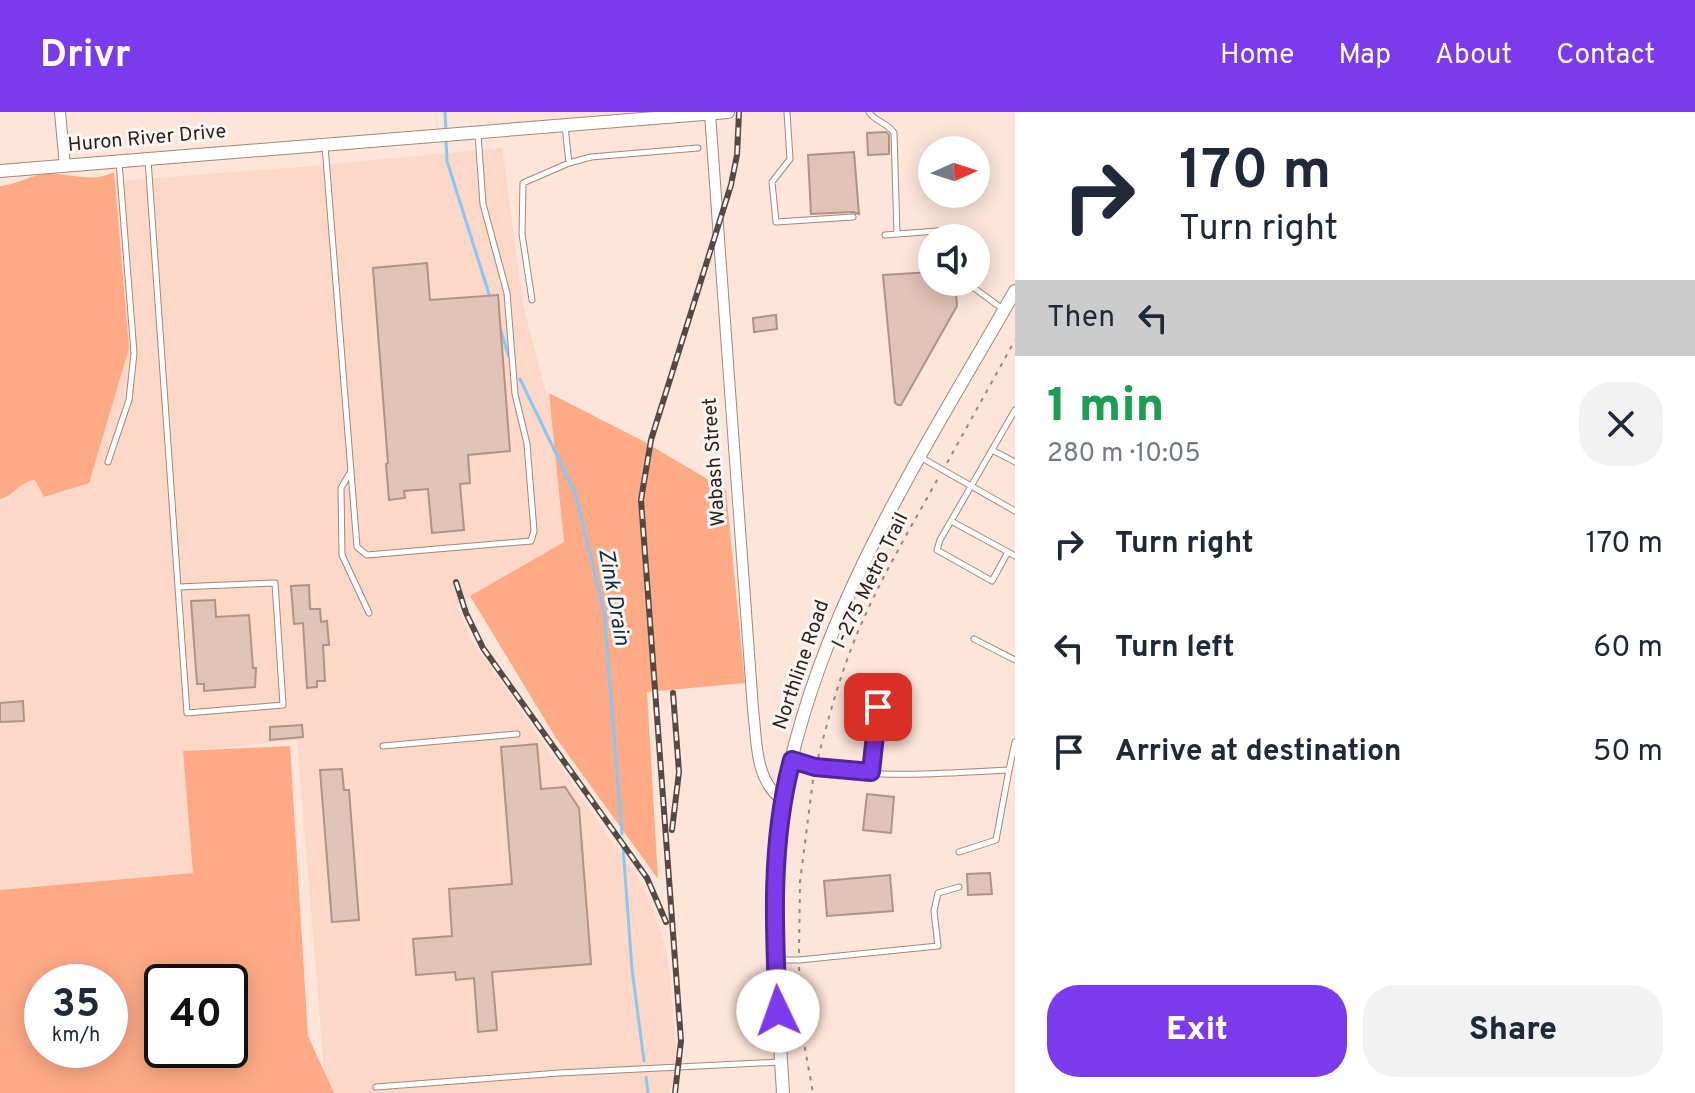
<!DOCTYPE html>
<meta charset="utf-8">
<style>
body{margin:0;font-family:Overpass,sans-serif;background:#f2f2f3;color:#1f2937;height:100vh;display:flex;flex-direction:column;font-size:30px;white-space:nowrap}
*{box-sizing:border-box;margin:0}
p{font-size:26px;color:#747a83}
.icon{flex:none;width:44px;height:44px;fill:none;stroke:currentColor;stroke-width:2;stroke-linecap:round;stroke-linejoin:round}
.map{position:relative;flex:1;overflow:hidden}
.drawer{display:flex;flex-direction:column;background:#fff;width:680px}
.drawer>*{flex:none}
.banner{background:#fff;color:#1f2937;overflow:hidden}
.needle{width:52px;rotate:87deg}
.tools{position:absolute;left:918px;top:24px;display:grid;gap:16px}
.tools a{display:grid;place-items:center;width:72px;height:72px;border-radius:50%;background:#fff;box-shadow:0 4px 20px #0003;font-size:40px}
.speed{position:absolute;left:24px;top:852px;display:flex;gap:16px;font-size:40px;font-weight:700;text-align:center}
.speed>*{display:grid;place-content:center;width:104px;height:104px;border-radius:50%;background:#fff;box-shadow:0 4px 20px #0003;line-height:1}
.speed small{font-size:20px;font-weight:400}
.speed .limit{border:4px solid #111;border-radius:12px;background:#fff;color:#111}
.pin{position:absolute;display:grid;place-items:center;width:68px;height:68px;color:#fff;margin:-34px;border-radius:16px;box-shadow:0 4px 12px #0006}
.me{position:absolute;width:88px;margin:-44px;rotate:357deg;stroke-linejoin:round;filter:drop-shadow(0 0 6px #0008)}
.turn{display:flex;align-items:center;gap:28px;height:168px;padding:0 32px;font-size:36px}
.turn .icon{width:104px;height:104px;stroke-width:2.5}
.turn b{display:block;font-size:56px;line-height:68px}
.then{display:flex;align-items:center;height:76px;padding:0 32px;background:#0003;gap:16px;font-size:30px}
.round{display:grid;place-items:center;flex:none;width:84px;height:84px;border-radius:32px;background:#f2f2f3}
.head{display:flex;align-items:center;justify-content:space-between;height:136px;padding:0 32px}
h1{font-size:48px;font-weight:800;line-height:60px;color:#1e9e55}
.cta{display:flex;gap:16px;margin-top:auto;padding:16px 32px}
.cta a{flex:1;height:92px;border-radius:32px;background:#7c3aed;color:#fff;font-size:32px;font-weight:800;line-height:92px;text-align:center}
.cta a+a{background:#f2f2f3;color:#1f2937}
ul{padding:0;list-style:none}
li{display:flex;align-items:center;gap:24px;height:104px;padding:0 32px}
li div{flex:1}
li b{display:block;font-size:30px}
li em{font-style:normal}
header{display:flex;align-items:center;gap:48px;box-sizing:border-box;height:112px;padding:0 40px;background:#7c3aed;color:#fff}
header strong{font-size:38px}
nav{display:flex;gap:44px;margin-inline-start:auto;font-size:28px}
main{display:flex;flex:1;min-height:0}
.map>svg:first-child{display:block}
.built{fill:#fdd7c7}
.green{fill:#feaa86;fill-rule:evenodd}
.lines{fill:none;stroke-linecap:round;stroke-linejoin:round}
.stream{stroke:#86c8f4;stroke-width:3}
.building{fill:#e1c3b7;stroke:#af9387;stroke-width:2}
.service-casing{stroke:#a2877b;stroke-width:7}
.minor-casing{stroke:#a2877b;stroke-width:12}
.tertiary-casing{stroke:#a2877b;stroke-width:14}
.path{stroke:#9a8880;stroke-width:2;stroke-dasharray:4 6;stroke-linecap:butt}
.service{stroke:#fff;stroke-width:5}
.minor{stroke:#fff;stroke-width:10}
.tertiary{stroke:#fff;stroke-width:12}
.rail-casing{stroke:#564943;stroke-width:6}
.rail{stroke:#fcf6f4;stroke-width:3;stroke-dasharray:9;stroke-linecap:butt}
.route-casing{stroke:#51269a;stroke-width:20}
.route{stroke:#7c3aed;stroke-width:14}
.labels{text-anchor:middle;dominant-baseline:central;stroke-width:6;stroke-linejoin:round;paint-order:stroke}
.street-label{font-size:20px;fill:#2a1f1b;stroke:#fcf6f4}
.water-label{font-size:22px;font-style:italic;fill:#082f45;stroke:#fcf6f4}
</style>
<header>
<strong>Drivr</strong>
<nav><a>Home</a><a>Map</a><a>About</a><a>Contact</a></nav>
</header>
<main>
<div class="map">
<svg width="1015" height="981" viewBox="0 0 1015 981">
<rect width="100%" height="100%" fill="#fde5da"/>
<!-- built -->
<path class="built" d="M502,36l21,157 30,114 11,123 -108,63 18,39 164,234 15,30 11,35 6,33 6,76 -4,32 -3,9h-343l-29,-353 -114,12 11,121 -194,17v-388l9,-2 -9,-105 78,-211 222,-17z"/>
<!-- green -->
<path class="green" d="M114,60l15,176 -40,135 -45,14 -9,-17c-20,4 -20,16 -35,19v-313c15,-1 29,-10 44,-12 24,-2 48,10 70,-2z
M549,281l94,48 83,49 19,193 -98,9 11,187 -102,-141 -86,-142 94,-54z
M290,634l18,290 26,57h-334v-203l193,-17 -10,-122zM42,870h68v68h-68zM162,870h68v68h-68z"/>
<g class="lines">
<!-- stream -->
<path class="stream" d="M445,0l1,20
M446,28l1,21 43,136
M500,216l9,29
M520,267l56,116 28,118 18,221
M623,735l9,122 12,92
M646,965l2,16"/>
</g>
<!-- building -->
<path class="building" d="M886,20l3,3v19l-21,1 -1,-22z
M854,40l5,62 -6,-2 -42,2 -3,-59z
M427,151l3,37 68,-5 12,156 -42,4 2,28 -10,1 4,46 -32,3 -4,-44 -24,2 1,7 -16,2 -3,-36 2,-1 -15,-195z
M932,160v10h23l2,24 -56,99h-3l-3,-2 -12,-128z
M776,203l1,14 -23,3 -1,-14z
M309,473l1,24h10l1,13 6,-1 2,24h-6l2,36h-8v6l-10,1 -4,-65 -9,1 -3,-38z
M215,488l1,17 33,-2 4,53h3l-1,19 -51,4v-7h-7l-6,-83z
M23,589l1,20 -24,1v-19z
M302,613l1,12 -33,3v-13z
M537,632l4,45 24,-2 14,21 12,156 -99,8 5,58 -19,2 -4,-54 -18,2 -1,-8 -39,3 -3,-36 39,-3 -3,-47 63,-5 -11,-137z
M342,657l2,21h5l10,130 -27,2 -12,-152z
M867,682l27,3 -3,36 -28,-3z
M990,761l2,21 -24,1 -1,-21z
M890,763l3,36 -66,5 -3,-35z"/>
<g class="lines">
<defs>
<path id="service" d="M787,0l3,47 -18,23 4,40 77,-5
M869,0c6,10 18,10 25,21l3,101
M565,14l4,37
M325,34l32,401 10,8 164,-14 3,-10 -7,-87 -12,-50 -8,-101 -24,-89 -5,-70
M148,48l30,427 97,-4 8,122 -96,8 -9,-126
M885,123l64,-5 3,8
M966,170l38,28
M532,188l-10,-66 1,-51 46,-20 22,-6 107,-9
M1015,298l-75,130 -3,10 55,31 16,-29 7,4
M992,338l23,12
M922,346l93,53
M108,350l21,-62 5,-47 -15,-191
M351,359l-10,17 1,67 27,58
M951,409l57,31
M974,527l41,21
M383,634l134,-12
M793,648c69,22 145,13 216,10l6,-28
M871,660l7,-65
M959,740l37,-12 13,-70
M777,848h22l139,-14 -4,-35 4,-18 21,-6
M376,975l183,-14 221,-11"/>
<path id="minor" d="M60,0l5,54
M710,2l43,595c4,31 1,73 31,92"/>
<path id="tertiary" d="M0,59l728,-59
M783,981c-6,-105 -17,-211 4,-315 38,-178 139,-331 228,-487"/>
</defs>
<!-- service casing -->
<use href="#service" class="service-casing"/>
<!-- minor casing -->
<use href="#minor" class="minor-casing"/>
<!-- tertiary casing -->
<use href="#tertiary" class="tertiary-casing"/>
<!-- path -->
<path class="path" d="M947,351l68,-123
M818,646c11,-42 22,-83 39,-124 23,-55 54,-107 83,-159
M799,841l1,-71 14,-110
M799,855l5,76 9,50"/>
<!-- service -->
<use href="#service" class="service"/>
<!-- minor -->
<use href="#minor" class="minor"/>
<!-- tertiary -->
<use href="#tertiary" class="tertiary"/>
<defs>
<path id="rail" d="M456,470l10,31 17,35 164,230 19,44
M672,718l7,-58 -6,-79
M675,981l6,-52 -40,-541 10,-60 80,-255 6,-30 2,-43"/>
</defs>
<!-- rail casing -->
<use href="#rail" class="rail-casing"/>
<!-- rail -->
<use href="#rail" class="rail"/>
</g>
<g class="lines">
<defs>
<path id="route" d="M778,899c-4,-83 -8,-170 14,-251l23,7 56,5 7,-65"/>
</defs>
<!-- route casing -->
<use href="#route" class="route-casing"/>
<!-- route -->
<use href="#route" class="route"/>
</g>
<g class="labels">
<!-- street labels -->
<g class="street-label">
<text transform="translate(147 27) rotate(-5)">Huron River Drive</text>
<text transform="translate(715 350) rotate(-94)">Wabash Street</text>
<text transform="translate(871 469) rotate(-64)">I-275 Metro Trail</text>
<text transform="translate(802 553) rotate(-71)">Northline Road</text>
</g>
<!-- water labels -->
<g class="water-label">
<text transform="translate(613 485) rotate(80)">Zink Drain</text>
</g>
</g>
</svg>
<div class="tools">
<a><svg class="needle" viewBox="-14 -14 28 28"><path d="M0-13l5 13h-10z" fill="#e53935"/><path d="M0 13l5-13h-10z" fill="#747a83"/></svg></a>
<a><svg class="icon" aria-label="sound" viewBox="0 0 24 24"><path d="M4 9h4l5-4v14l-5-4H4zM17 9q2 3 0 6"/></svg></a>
</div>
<div class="speed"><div>35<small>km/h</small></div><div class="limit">40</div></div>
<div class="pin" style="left:878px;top:595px;background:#d93025"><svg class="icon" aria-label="arrive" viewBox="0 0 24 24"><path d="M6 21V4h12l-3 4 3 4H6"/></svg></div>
<svg class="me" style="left:778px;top:899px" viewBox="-20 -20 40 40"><circle r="19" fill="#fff"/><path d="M0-13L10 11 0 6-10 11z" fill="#7c3aed"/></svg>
</div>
<section class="drawer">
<div class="banner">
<div class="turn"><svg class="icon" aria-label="right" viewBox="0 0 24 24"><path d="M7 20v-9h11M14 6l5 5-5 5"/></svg><div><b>170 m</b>Turn right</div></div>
<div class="then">Then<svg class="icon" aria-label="left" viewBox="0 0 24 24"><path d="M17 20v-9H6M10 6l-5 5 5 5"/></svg></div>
</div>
<div class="head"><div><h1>1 min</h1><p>280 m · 10:05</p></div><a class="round"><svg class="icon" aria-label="close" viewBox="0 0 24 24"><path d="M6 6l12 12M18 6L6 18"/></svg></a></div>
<ul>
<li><svg class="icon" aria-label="right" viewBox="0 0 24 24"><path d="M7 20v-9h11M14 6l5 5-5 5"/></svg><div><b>Turn right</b></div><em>170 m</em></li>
<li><svg class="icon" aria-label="left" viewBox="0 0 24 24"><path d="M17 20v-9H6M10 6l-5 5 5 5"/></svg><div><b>Turn left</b></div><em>60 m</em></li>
<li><svg class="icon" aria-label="arrive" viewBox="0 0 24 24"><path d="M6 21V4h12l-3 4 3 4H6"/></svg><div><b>Arrive at destination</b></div><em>50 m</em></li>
</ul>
<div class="cta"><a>Exit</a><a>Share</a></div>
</section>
</main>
